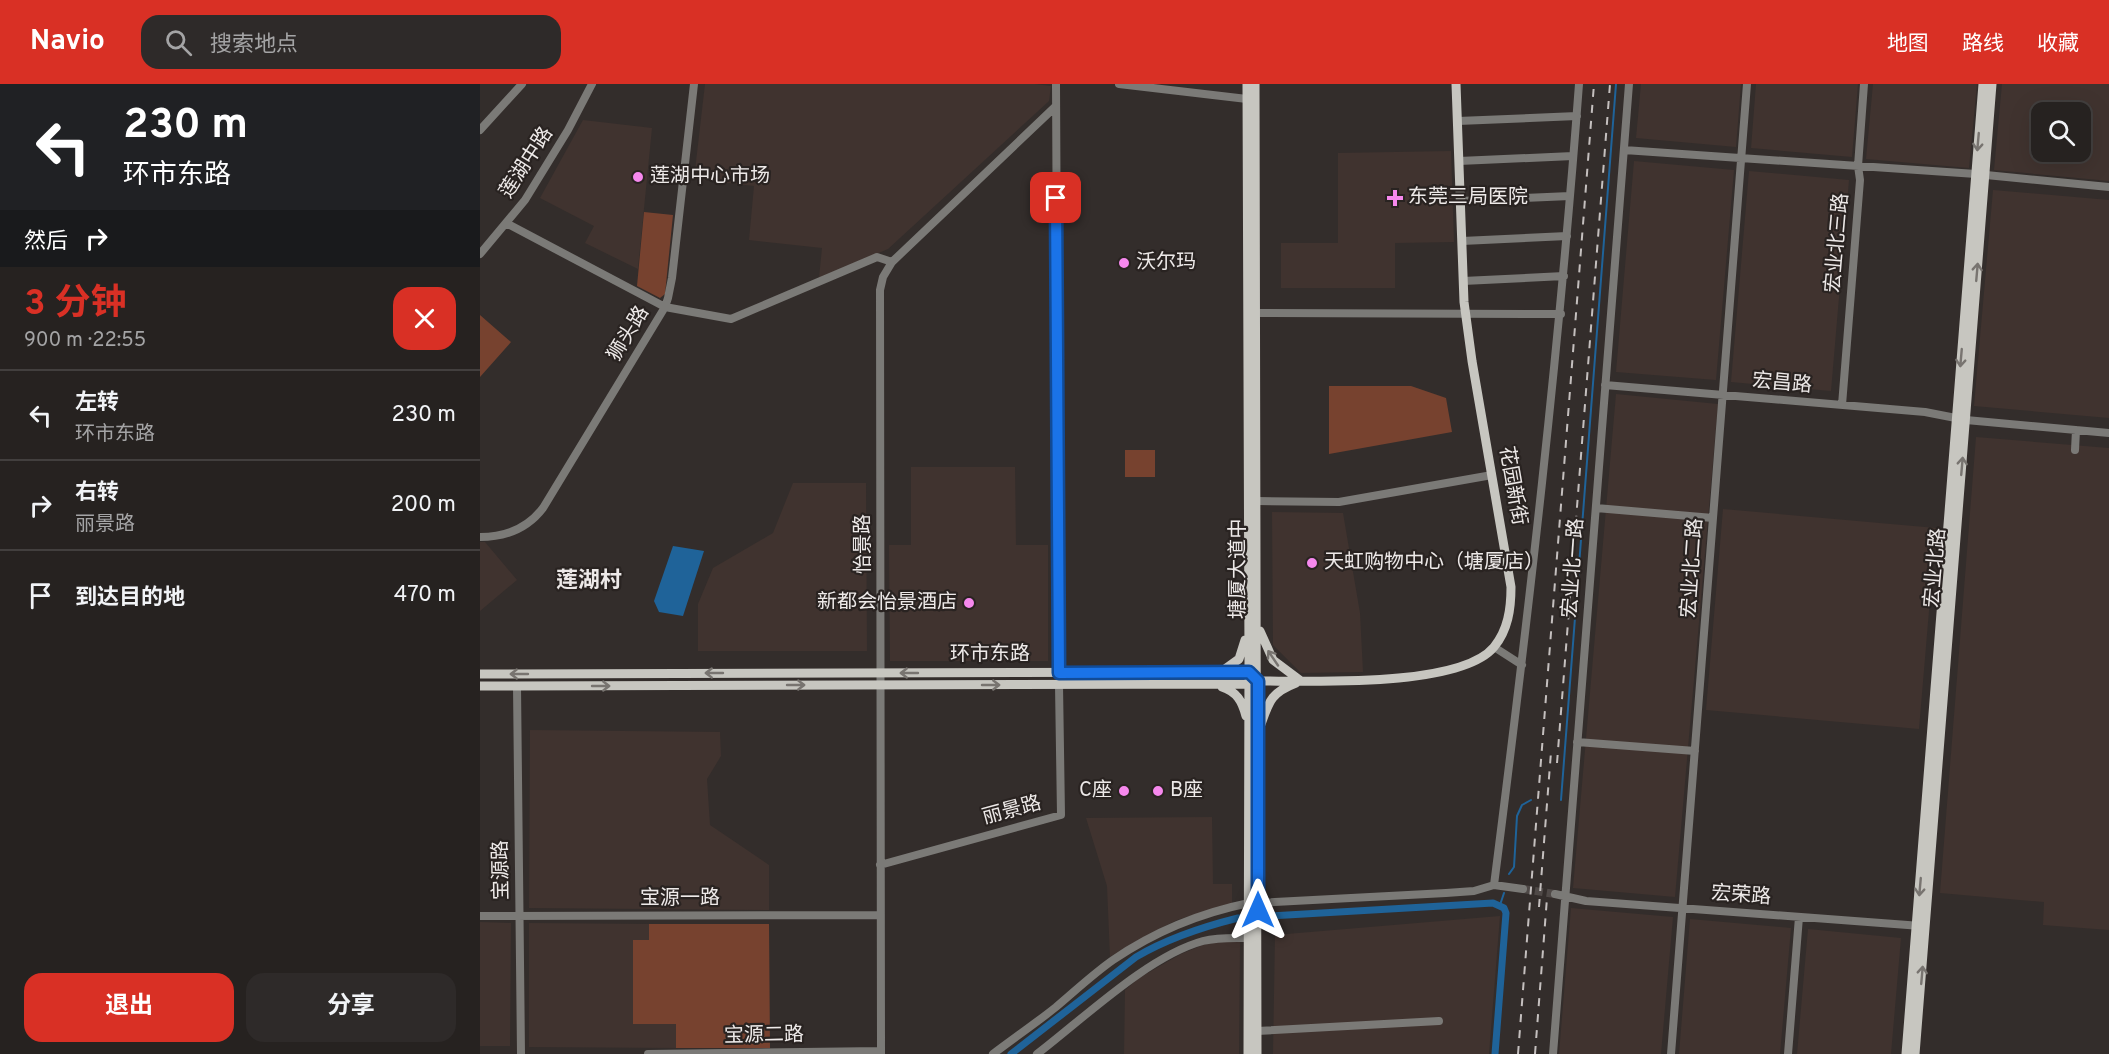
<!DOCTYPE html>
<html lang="zh">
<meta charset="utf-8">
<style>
body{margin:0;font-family:Overpass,"Noto Sans SC",sans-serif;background:#2e2a29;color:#f1f3f6;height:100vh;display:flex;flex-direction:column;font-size:22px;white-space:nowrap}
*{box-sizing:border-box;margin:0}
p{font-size:20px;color:#a4a4a5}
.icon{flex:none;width:33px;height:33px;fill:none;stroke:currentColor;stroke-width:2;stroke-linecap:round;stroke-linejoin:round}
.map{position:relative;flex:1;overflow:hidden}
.side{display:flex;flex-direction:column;background:#262220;width:480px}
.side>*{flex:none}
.banner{background:#202124;color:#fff;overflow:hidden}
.buttons{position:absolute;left:1551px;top:18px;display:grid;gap:12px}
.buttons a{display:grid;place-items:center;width:60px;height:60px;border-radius:12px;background:#262220;box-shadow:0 6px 24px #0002,0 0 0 2px #423f3e;font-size:30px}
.pin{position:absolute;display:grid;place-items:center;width:51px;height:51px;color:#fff;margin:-26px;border-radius:12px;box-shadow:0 3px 9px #0006}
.me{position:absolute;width:66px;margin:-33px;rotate:0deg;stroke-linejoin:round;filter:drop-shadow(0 0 4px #0008)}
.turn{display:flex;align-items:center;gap:21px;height:126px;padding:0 24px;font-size:27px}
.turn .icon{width:78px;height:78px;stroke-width:2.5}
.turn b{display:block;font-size:42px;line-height:51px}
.then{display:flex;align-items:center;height:57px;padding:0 24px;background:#0003;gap:12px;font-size:22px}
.round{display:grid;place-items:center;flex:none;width:63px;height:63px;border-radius:18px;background:#2e2a29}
.headline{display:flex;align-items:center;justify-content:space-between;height:102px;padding:0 24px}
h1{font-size:36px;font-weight:700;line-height:45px;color:#d93025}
.primary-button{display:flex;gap:12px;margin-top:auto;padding:12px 24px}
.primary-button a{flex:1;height:69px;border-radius:18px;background:#d93025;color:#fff;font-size:24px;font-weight:700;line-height:69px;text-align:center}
.primary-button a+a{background:#2e2a29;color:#f1f3f6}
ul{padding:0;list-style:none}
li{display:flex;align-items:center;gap:18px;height:90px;padding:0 24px;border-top:2px solid #423f3e}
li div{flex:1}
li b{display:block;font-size:22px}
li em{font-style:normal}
header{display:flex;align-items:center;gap:36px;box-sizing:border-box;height:84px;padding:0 30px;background:#d93025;color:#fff}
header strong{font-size:28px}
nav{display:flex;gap:33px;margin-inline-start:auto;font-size:21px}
.search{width:420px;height:54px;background:#2e2a29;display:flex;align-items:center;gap:15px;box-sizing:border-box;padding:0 21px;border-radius:18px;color:#a4a4a5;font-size:22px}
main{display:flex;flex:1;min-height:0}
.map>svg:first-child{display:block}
.built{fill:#40332f;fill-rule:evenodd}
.green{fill:#77422f}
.water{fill:#1f6399}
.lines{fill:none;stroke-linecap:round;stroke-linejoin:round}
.stream{stroke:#1f6399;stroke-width:2}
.canal{stroke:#1f6399;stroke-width:7}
.minor-tunnel{stroke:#4f4947;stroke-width:8;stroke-dasharray:8 4;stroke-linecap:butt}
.minor{stroke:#7b7a77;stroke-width:8}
.major{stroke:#c7c6c0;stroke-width:9}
.rail{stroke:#c5c0bf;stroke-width:2;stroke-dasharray:8 8;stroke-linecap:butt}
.oneway{stroke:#787470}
.route-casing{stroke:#114b97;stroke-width:15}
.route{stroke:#1a73e8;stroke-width:10}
.poi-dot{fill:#f688ed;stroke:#292321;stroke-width:2}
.labels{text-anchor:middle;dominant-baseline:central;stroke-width:4.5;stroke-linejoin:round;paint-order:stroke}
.street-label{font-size:20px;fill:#ede9e8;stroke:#292321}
.poi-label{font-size:20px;fill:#ede9e8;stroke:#292321;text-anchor:start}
.quarter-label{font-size:22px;font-weight:bold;fill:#ede9e8;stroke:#292321}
</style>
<header>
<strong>Navio</strong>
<div class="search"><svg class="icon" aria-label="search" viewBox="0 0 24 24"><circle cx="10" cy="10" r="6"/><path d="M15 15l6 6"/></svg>搜索地点</div>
<nav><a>地图</a><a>路线</a><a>收藏</a></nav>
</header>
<main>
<section class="side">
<div class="banner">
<div class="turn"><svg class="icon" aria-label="left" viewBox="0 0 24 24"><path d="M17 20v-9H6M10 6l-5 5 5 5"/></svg><div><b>230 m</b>环市东路</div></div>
<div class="then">然后<svg class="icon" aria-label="right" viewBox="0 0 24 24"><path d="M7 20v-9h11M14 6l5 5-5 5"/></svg></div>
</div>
<div class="headline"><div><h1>3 分钟</h1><p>900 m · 22:55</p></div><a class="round" style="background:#d93025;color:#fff"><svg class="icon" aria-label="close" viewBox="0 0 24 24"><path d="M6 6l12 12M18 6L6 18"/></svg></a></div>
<ul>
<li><svg class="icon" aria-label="left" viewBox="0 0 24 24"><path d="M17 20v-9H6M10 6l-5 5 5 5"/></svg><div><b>左转</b><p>环市东路</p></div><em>230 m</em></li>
<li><svg class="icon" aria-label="right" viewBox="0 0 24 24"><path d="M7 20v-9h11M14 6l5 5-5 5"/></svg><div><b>右转</b><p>丽景路</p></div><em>200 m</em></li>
<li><svg class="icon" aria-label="arrive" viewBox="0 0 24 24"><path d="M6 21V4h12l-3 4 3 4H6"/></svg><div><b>到达目的地</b></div><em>470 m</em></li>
</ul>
<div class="primary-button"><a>退出</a><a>分享</a></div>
</section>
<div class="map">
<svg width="1629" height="970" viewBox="0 0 1629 970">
<rect width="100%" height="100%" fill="#332d2b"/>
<!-- built -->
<path class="built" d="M225,0h330l16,2 -2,15 -161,148 -69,29 3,-30 -73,-8 5,-54 -60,-7z
M1161,0h100l-5,63 -100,-9z
M1276,0h102l-6,73 -101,-9z
M1393,0h104l-8,84 -103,-9z
M1522,0h107v97l-115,-11zM1562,28h38v40h-38z
M103,36l69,8 -14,141 -53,-26 9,-17 -54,-28z
M971,67l3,91 -59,1v45h-114v-45h57v-90z
M1154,77l100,9 -18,210 -100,-8z
M1269,87l100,9 -18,211 -100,-9z
M1513,106l116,10v218l-135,-12z
M1136,310l102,10 -43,493 -102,-9z
M1496,353l133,11v482l-66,-5 1,-23 -104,-9z
M431,383h104l1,78h32v116h-158l-1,-116h22z
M313,399h73l1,168h-169v-47l15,-36 60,-35z
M1243,425l213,19 -17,201 -213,-19z
M792,428l71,1 17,100 3,59 -62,1 -28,-28z
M0,458h5l32,38 -37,31z
M50,646l190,2 1,24 -14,23 3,46 59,40v45l-240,-2z
M732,733l1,67h19v19l-55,17 -35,18 -32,19 -3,-71 -21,-68z
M1091,824l102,9 -12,137h-102z
M1020,832l-11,138h-216l2,-119z
M1210,835l101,9 -11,126h-101z
M0,838l31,1 -1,123h-30z
M49,839l120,1v16h-15v84h42v24l-147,-1z
M1328,845l93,9 -10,116h-94z
M743,857l17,1 -1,112h-115l1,-64 14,-12 42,-24 22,-9z"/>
<!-- green -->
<path class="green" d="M164,128l29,3 -8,79 -5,4 -23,-12z
M0,231l31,27 -31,35z
M849,302h82l35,12 6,34 -123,22z
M645,366h30v27h-30z
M169,840h120l1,124h-94v-24h-43v-84h16z"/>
<!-- water -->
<path class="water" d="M193,462l31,5 -21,65 -24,-4 -5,-11z"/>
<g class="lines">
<!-- stream -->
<path class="stream" d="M1081,716l55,-716
M1029,790l5,-7 3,-51 5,-11 9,-5
M1020,821l4,-12"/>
<!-- canal -->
<path class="canal" d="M531,970l125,-97c32,-19 66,-30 102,-39l255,-15 11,5 2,5 -11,141"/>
<!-- minor-tunnel -->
<path class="minor-tunnel" d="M1043,805l32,5"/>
<!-- minor -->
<path class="minor" d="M576,0l3,589
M639,0l128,15
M978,37l119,-5
M0,46l42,-46
M1144,66l352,24 133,13
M979,77l114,-5
M980,117l110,-5
M26,139l159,84 66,12 146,-62 15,5
M982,157l105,-5
M0,170l45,-54 43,-70 24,-46
M983,197l101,-5
M776,229l305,1
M1125,301l320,27 41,8 143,13
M1362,321l18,-225 -2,-14 6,-82
M1595,366l1,-20
M777,417l82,1 153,-27
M1116,424l117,10
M0,453c26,0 47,-8 63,-29l122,-201 3,-9 4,-20 22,-194
M1014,563l28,18
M37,602l4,368
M1097,658l118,9
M400,781l181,-50 -2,-130
M1014,801c34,-266 65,-533 85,-801
M1075,810l31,7 335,25
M778,819l188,-10 28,-2 20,-6 29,4
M0,832l400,-1
M777,947l182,-10
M168,970l233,-3
M401,970l-1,-764 3,-13 9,-15 164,-156
M513,970c21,-16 43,-31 63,-47 19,-16 37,-33 57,-47 41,-28 87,-47 136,-57
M557,970c46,-35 111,-98 166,-113 16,-4 30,-3 46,-3
M1073,970l76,-970
M1191,970l76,-970
M1308,970l11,-137"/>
<!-- major -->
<path class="major" d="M767,0l2,578 -1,392
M775,0l2,970
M780,547l13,29 28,21
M741,588l18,-13 6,-19
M0,590l763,-2h6l3,3
M0,602l769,-2 9,-3c52,0 202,7 236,-34 14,-17 17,-38 17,-60l-39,-226 -8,-59 -8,-218
M742,603c15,5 20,14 24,29
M780,643c9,-25 10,-34 36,-44
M1426,970l77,-970
M1435,970l77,-970"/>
<!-- rail -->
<path class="rail" d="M1077,679l53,-679
M1059,823l12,-155
M1038,970l76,-970
M1055,970l12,-156"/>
</g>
<!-- one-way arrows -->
<defs><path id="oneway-shaft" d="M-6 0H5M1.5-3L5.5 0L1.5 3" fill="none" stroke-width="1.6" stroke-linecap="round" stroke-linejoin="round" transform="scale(1.5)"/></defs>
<g class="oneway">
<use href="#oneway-shaft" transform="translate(1498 58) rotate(95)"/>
<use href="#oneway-shaft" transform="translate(1497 188) rotate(-85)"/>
<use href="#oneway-shaft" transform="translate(1481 274) rotate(95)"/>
<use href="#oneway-shaft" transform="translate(1482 382) rotate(-85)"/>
<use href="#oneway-shaft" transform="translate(793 574) rotate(-124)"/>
<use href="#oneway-shaft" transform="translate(234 589) rotate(180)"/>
<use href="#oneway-shaft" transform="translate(429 589) rotate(180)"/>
<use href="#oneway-shaft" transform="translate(39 590) rotate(180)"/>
<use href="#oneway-shaft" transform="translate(316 601)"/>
<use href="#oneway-shaft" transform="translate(511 601)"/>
<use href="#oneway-shaft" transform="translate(121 602)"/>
<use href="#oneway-shaft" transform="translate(1440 803) rotate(95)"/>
<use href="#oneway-shaft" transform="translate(1442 891) rotate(-85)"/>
</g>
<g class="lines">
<defs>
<path id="route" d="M576,114l3,475 190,-1 9,9v229"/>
</defs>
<!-- route casing -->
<use href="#route" class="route-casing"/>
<!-- route -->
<use href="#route" class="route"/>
</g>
<!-- markers -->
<g class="poi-dot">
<circle cx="158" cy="93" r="6"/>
<path d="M912 105h6v6h6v6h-6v6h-6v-6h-6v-6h6z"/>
<circle cx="644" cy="179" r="6"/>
<circle cx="832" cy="479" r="6"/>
<circle cx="489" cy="519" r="6"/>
<circle cx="644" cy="707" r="6"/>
<circle cx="678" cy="707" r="6"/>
</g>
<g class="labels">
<!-- street labels -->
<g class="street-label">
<text transform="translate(47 79) rotate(-57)">莲湖中路</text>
<text transform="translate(1358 159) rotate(-85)">宏业北三路</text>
<text transform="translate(149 250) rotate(-59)">狮头路</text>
<text transform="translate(1302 300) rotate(5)">宏昌路</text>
<text transform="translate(1032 402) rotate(80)">花园新街</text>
<text transform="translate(384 460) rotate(-90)">怡景路</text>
<text transform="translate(1094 484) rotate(-86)">宏业北一路</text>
<text transform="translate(1213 484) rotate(-86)">宏业北二路</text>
<text transform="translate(1456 484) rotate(-85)">宏业北路</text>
<text transform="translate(759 485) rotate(-90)">塘厦大道中</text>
<text x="510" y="571">环市东路</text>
<text transform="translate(532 727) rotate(-15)">丽景路</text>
<text transform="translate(22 786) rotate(-91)">宝源路</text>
<text transform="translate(1261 812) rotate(4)">宏荣路</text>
<text x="200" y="815">宝源一路</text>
<text transform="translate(284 952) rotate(-1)">宝源二路</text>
</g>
<!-- poi labels -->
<g class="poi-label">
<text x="170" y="93">莲湖中心市场</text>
<text x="928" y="114">东莞三局医院</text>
<text x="656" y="179">沃尔玛</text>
<text x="844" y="479">天虹购物中心（塘厦店）</text>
<text x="477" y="519" text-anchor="end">新都会怡景酒店</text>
<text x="632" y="707" text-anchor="end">C座</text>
<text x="690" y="707">B座</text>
</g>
<!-- quarter labels -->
<g class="quarter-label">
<text x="109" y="497">莲湖村</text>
</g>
</g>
</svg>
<div class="buttons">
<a><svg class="icon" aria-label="search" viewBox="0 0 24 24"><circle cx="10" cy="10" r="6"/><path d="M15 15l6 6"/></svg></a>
</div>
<div class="pin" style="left:576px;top:114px;background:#d93025"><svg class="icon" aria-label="arrive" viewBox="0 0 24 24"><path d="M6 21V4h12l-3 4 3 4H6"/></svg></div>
<svg class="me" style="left:778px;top:826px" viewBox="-20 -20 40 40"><path d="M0-17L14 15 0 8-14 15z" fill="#1a73e8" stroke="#fff" stroke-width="4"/></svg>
</div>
</main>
